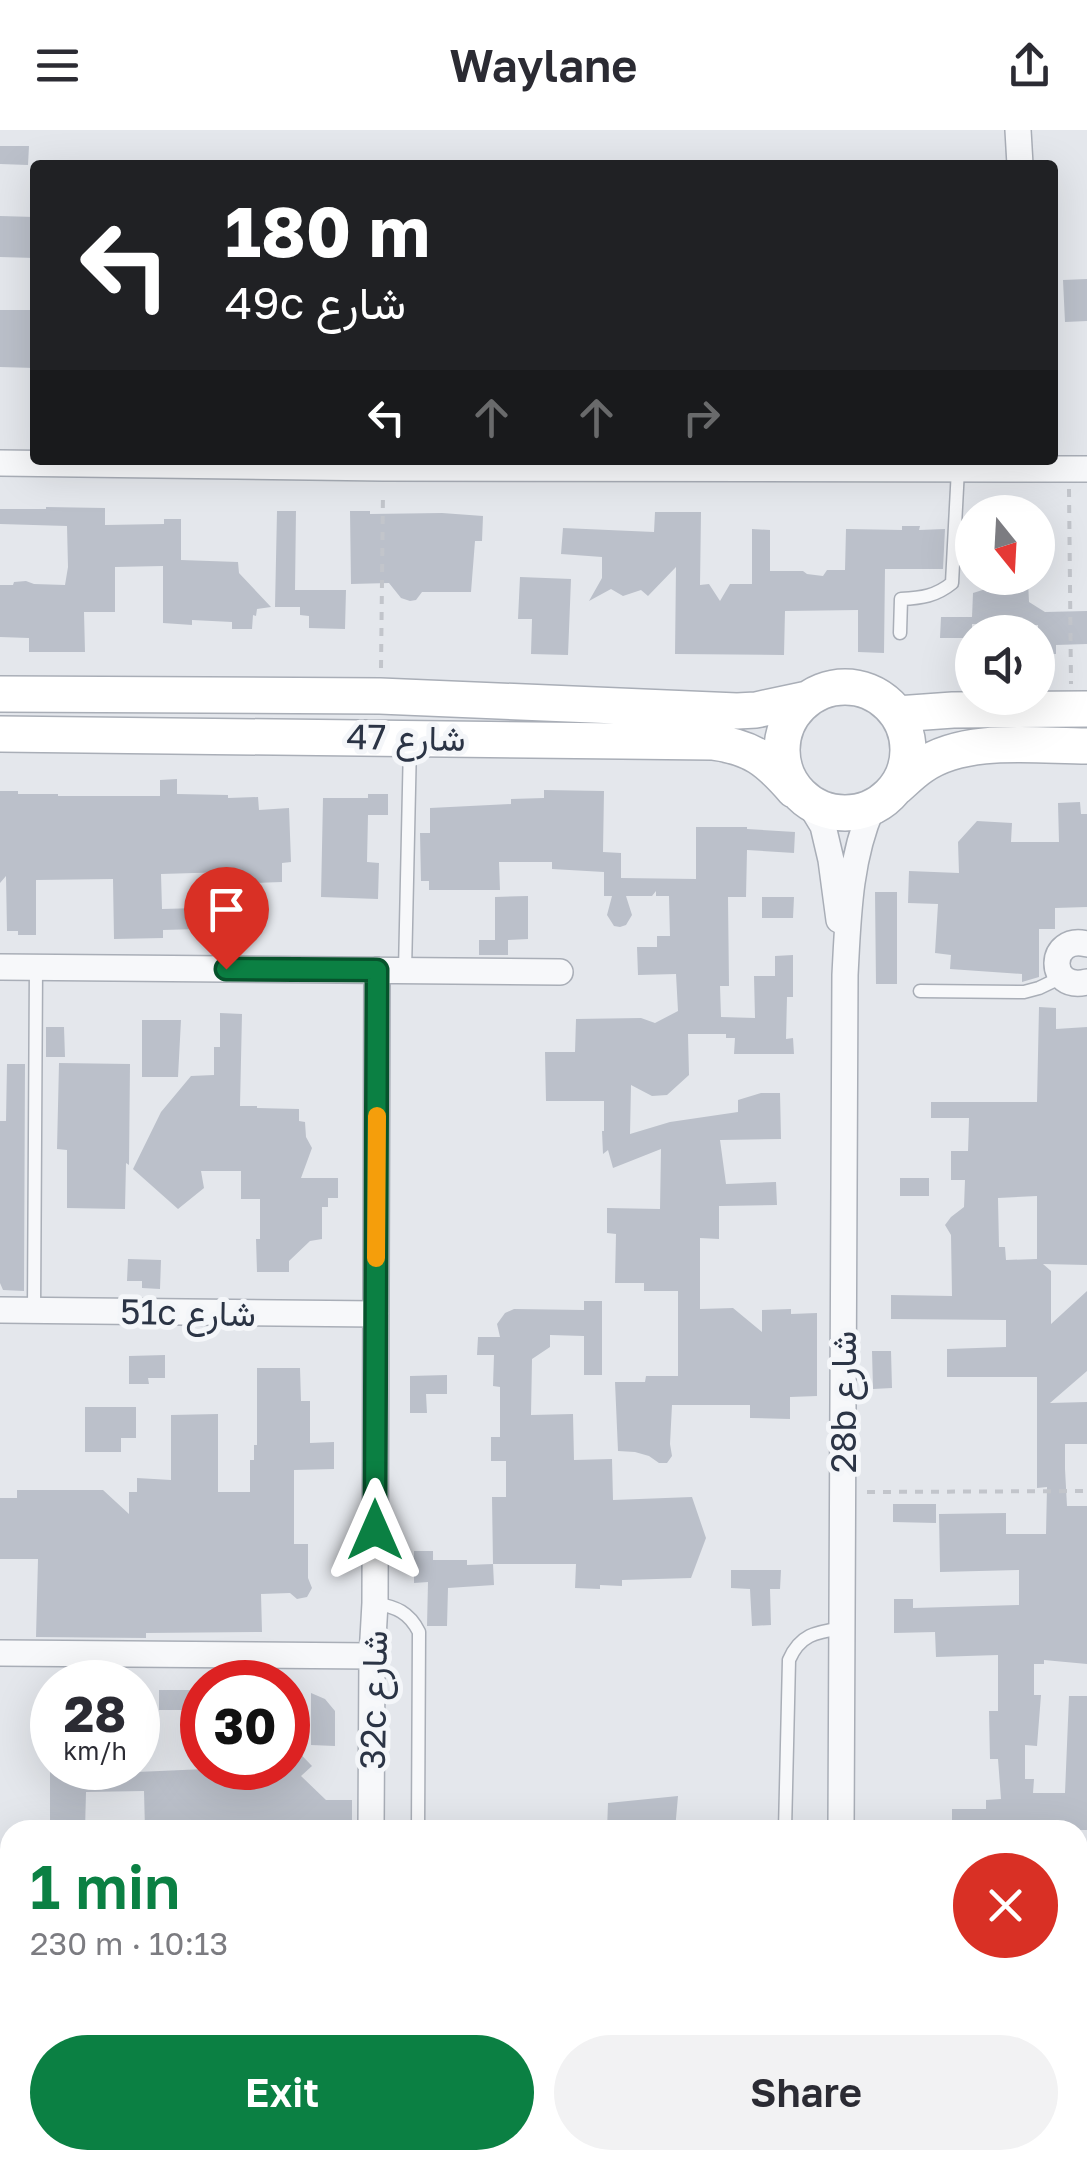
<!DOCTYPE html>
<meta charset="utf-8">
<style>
body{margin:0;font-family:"Golos Text",Vazirmatn,sans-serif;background:#f2f2f3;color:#2b2b33;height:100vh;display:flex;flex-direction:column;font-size:38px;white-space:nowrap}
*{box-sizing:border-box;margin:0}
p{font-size:32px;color:#7c7c81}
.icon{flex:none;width:55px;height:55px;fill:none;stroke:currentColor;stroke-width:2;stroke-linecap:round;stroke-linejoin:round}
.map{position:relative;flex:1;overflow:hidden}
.panel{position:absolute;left:0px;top:1690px;width:1088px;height:350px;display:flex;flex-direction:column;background:#fff;border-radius:30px 30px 0 0;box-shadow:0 10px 40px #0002}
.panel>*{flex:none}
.guide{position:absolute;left:30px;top:30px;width:1028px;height:305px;border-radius:10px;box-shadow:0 10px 40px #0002;background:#202124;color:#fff;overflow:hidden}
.needle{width:65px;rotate:162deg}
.tools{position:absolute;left:955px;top:365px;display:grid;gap:20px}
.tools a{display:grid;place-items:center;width:100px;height:100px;border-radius:50%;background:#fff;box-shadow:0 10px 40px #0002;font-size:50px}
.speed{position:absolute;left:30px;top:1530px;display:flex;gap:20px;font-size:50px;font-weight:700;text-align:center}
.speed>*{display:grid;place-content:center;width:130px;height:130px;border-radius:50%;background:#fff;box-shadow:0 10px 40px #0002;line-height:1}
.speed small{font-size:25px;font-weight:400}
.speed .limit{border:15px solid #d22;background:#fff;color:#111}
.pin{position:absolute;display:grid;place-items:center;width:85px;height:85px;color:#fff;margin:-102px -42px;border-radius:50% 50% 50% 0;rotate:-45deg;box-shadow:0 0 10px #0007}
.pin .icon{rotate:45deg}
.me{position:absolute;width:110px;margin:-55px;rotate:0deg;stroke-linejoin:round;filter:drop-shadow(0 0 8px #0008)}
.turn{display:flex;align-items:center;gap:35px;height:210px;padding:0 30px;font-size:45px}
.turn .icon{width:130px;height:130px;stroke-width:2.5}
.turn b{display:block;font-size:70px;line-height:85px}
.lanes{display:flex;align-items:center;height:95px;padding:0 30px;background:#0003;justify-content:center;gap:50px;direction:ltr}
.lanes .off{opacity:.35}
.round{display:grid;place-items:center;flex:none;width:105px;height:105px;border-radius:52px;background:#f2f2f3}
.headline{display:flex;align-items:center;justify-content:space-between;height:170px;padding:0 30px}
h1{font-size:60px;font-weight:600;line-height:75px;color:#0b8043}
.cta{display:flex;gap:20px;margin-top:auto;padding:20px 30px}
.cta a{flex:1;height:115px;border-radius:60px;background:#0b8043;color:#fff;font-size:40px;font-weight:600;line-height:115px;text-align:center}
.cta a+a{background:#f2f2f3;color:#2b2b33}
header{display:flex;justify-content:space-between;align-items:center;height:130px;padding:0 30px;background:#fff;font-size:45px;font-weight:600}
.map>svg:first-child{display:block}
.building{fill:#bbc0ca;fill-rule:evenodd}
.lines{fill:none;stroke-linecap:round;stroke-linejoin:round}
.lane-casing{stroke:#a9aeb7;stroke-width:15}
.street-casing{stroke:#a9aeb7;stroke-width:28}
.secondary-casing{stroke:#a9aeb7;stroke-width:38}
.path{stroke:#c2c5cb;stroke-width:4;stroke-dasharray:8 8;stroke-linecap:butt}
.lane{stroke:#f7f8fa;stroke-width:12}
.street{stroke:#f7f8fa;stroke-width:25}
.secondary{stroke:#fff;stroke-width:35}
.route-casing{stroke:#07532c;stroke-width:25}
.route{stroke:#0b8043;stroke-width:18}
.slow{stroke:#f59e0b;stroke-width:18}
.labels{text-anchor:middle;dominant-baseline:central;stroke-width:10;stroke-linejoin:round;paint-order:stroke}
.street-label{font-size:35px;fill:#2b3445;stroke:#f4f6f9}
</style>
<header><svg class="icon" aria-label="menu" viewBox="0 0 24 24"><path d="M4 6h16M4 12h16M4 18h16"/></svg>Waylane<svg class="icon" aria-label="share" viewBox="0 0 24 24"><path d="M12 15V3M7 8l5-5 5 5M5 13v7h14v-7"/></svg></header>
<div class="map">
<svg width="1087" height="2040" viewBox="0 0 1087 2040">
<rect width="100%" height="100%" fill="#e4e7ec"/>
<!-- building -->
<path class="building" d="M0,16h29l-1,19 -28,-1z
M0,86l35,1v41l-35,-1z
M1087,149v42l-22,1 -2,-42z
M0,180h35v58l-35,-1z
M46,377l59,1v17l59,-1v-5h17v41l57,2 1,11 32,34 -14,2 -1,7 -3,-1 -1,14h-20v-7l-40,-2v5l-29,-2v-57l-48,1v45h-31l1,40h-56v-14l-29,-1v-52h13l1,-3 12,-1 8,3 31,1 3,-18 -1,-41 -67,-2v-15h46z
M277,381h19l-1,79h51l-1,39 -36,-1v-12l-9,-1v-8h-25z
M350,381h20v3l72,-1 41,3 -1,25h-7l-4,51h-49l-6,8 -6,1 -9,-3 -12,-15 -38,1z
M655,382h46l-1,73 9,-1 11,17 10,-17h22v-55l18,1v41h33l4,3 16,2 4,-6h18l1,-41 56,1v-4h18l-1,4 26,-1 -2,40h-58l-1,84 -26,-1v-42l-73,1 -1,44 -109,-1 1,-87 -28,29 -7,-6 -18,6 -12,-7 -22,12 13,-23v-21l-41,-3 2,-26 91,4z
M520,447l51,2 -3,76 -37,-1 1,-35h-14z
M1028,451l1,21 16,10 42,-1v33l-31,1v9h-18v-29l-66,-1v14h-32l1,-21h31l1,-24 32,-10 9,6z
M177,649v15l51,1v3l30,-1 1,13 30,-2 2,54 -9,1v19l-54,2v-12l-67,2 1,35 36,-1v-4l28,-1 1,32 -28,1v-7l-36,1v8l-49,1 -1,-60 -77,1v55h-18v-4h-11l-1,-55 -6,7v-92h18v3h40v2h102v-16z
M544,660l60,1 -1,61 18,1v25l75,1v-52h51v2l48,3 -1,21 -47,-3 -1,47h-18l1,89h-9l1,31 34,1 -1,-42h21v-20l18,-1v42h-6l-1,42 7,-1 1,16h-60l1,-16h-9v-4h-38l1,41 -22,20 -15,1 -21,-11 -1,49 40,-12 68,-10v-12l23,-7h19l1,46 -61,1 6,44 50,-2 1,23 -58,1v33l-19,-1v71l33,-1 29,24v-22l29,-1v5l26,-1v83l-27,1v22l-40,-1v-13h-78l-2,39 2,12 -5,7h-8l-10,-7 -14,-4 -17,-1 -3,-69h30l1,-6h32v-85h-34v-8h-29l1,-49 -9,-1v-25l53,1 1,-60 -48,19 -5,-18 -5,4 -1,-23h2v-30h-58l-1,-49h30l1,-33 65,-1 14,5 23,-12 -2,-37 -38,1 -1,-28h20v-11h13l-1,-40h-13v-5l-4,5h-26l6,19 -6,10 -6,2 -6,-1 -7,-11 5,-19h-8v-24l-52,-3v-7h-53l1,28h-71v-9h-8l-1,-48h10v-25l81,-4v-5l33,-1z
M368,664h20v21h-20l-1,47 12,1 -1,36 -57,-2 2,-99h45z
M1080,672l1,12h6v93l-32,1v21h-16v48l-17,5v-8l-72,-5 1,-14 -16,-2 3,-49 -30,-1 1,-32 50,2 -1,-31 19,-21 35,2 -1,19h48l-1,-39z
M875,762h22v92h-21z
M528,766v43l-20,1v15h-29v-15h24h-8v-43z
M762,767h32l-1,21h-31z
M1039,877l17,1v21l31,-2v238l-44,-1 8,7v53l36,-33v80l-37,32 37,-1v42h-22v25l2,37h20v158l-43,-4v4h-10v31h7l-4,51 -12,-1v34h9l-1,14h32l4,-97h18v134h-135v-21h34v-9l15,-1 -3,-40h-8l-1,-48h9v-56l-62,2 -1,-25 -41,1v-34h19v9l106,-3v-35l-79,2 -1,-58 67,-1v21h40l1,-47 -10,1v-111h-90v-28l59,-2v-27l-115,-1v-24l61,1 -1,-61 -6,-10 6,-8 13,-10 1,-27h-14v-29h17l1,-33h-38v-16h106zM1037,1066v63l-31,1 -1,-13h-6l-1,-49z
M220,883l22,1 -2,92h17v2l42,1v12l6,1 1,15 6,11 -11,30h37v20h-10v9h-6v32l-12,2 -21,20v11h-32l-1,-33h4v-40h-19v-28h-40l3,17 -26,21 -45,-40 28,-57 30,-36 23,-1v-28h6z
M142,890h39l-3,57h-36z
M46,897h18l1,30h-19z
M59,933l71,1 -1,101 -3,-2 -1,46 -58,-1v-58l-10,-1z
M7,934h18l-1,227 -21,-1 -3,-7v-162h6z
M900,1048h29v18h-29z
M128,1129l33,1 -1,29 -18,-1v-7h-15z
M584,1171h18v74h-18v-39l-34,-1v12l-18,12 -1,56 42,-1 1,46 38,-1 1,41 79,-3 14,41 -15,40 -69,2v6l-22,-1v4l-25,-1 1,-24h-83l-1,-67h14v-36h-15v-24h9v-50l-7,-1 1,-31h-17l1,-18h22l-3,-13 8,-11 9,-4 70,1z
M872,1221h19l1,37 -19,1z
M165,1225v23h-17l1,6h-20v-28z
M257,1238h43l1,33h9v42l24,-1v27l-40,1v74h14v34l4,10 -5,9 -10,2 -7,-6 -29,1 1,38 -116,1v5l-110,-1 2,-78h-38v-61h17v-8h86l26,24v-22h8v-14l34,2v-65l47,-1v78h32v-32h4v-15h3z
M447,1245v19h-21l1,19h-17v-37z
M85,1277h51v31h-15v14h-36z
M893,1374h43v19l-43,-1z
M414,1421h19v9h34v5l26,-1 1,21 -46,3 -1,38h-20l1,-44 -14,1z
M731,1440h50l-1,19h-10l1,36 -19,1 -2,-37 -19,-1z
M159,1560h35v20h-35z
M311,1563l14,6 10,12v35l-24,-1z
M288,1611l24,25 -11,10 25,24h26v30h-131v-3l-76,3 -1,-39 -58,1 -1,38h-35v-62h64v5l114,-5h60z
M678,1666l-3,34h-68l1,-27z"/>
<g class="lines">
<defs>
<path id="lane" d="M900,503l1,-34c21,-1 35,-3 51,-16l6,-114
M405,841l5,-228
M920,861l104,1 15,-4 23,-11
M34,1180l2,-343
M375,1473c21,4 34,9 44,29l-1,198
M785,1700l4,-170c11,-26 28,-28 53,-32"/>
<path id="street" d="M1018,0l2,35
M0,333l383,5 704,1
M809,673l14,23 8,34 8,60
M1087,814c-39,-10 -41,48 0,38
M0,837l560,5
M0,1180l376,4
M0,1523l372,3
M371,1700l1,-174 3,-53 2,-633
M841,1700l4,-855c3,-56 4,-115 27,-167
M0,1883h10
M1078,1893h9
M175,2030l1,10"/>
<path id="secondary" d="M782 620a63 63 0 1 1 126 0a63 63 0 1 1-126 0Z
M0,564l380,2 357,15 19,-1 51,-11
M897,584l56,-4 134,-1
M0,604l712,8c40,5 56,18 82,48
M897,657c8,-7 16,-15 25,-21 43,-30 114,-20 165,-20"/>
</defs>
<!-- lane casing -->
<use href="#lane" class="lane-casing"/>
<!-- street casing -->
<use href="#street" class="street-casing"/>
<!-- secondary casing -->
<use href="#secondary" class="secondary-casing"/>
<!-- path -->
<path class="path" d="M1069,359l2,195
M381,538l2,-176
M867,1362l220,-1
M652,2040v-10"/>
<!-- lane -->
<use href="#lane" class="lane"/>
<!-- street -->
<use href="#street" class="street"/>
<!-- secondary -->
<use href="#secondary" class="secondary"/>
</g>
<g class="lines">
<defs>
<path id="route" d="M226,839l151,1 -2,560"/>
</defs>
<!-- route casing -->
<use href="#route" class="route-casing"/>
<!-- route -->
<use href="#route" class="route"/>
<!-- slow -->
<path class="slow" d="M376,1128l1,-142"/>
</g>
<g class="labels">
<!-- street labels -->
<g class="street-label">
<text transform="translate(406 607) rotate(1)">شارع 47</text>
<text transform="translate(188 1182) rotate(1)">51c شارع</text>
<text transform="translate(843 1272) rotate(-90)">28b شارع</text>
<text transform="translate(373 1570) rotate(-89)">32c شارع</text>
</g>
</g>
</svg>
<div class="tools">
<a><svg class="needle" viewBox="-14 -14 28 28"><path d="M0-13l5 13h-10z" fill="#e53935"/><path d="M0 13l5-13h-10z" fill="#7c7c81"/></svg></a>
<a><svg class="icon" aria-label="sound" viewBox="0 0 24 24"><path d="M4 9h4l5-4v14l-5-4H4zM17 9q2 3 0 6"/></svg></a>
</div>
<div class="speed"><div>28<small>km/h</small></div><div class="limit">30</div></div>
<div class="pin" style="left:226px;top:839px;background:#d93025"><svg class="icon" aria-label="arrive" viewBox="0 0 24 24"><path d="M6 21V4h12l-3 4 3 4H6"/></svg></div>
<svg class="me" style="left:375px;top:1400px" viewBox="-20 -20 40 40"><path d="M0-17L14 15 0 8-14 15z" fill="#0b8043" stroke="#fff" stroke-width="4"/></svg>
<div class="guide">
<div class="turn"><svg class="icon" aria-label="left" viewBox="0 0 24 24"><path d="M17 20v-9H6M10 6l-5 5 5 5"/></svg><div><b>180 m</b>49c شارع</div></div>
<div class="lanes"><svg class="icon" aria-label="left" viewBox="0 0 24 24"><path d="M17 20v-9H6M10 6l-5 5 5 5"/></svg><svg class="icon off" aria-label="ahead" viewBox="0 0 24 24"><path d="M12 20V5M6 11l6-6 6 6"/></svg><svg class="icon off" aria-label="ahead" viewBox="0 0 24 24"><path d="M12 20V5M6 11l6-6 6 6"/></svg><svg class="icon off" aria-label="right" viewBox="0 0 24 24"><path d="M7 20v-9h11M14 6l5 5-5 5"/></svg></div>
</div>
<section class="panel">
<div class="headline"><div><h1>1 min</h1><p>230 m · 10:13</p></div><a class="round" style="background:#d93025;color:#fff"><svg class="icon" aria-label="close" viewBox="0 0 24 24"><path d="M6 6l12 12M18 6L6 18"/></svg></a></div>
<div class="cta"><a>Exit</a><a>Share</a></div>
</section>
</div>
